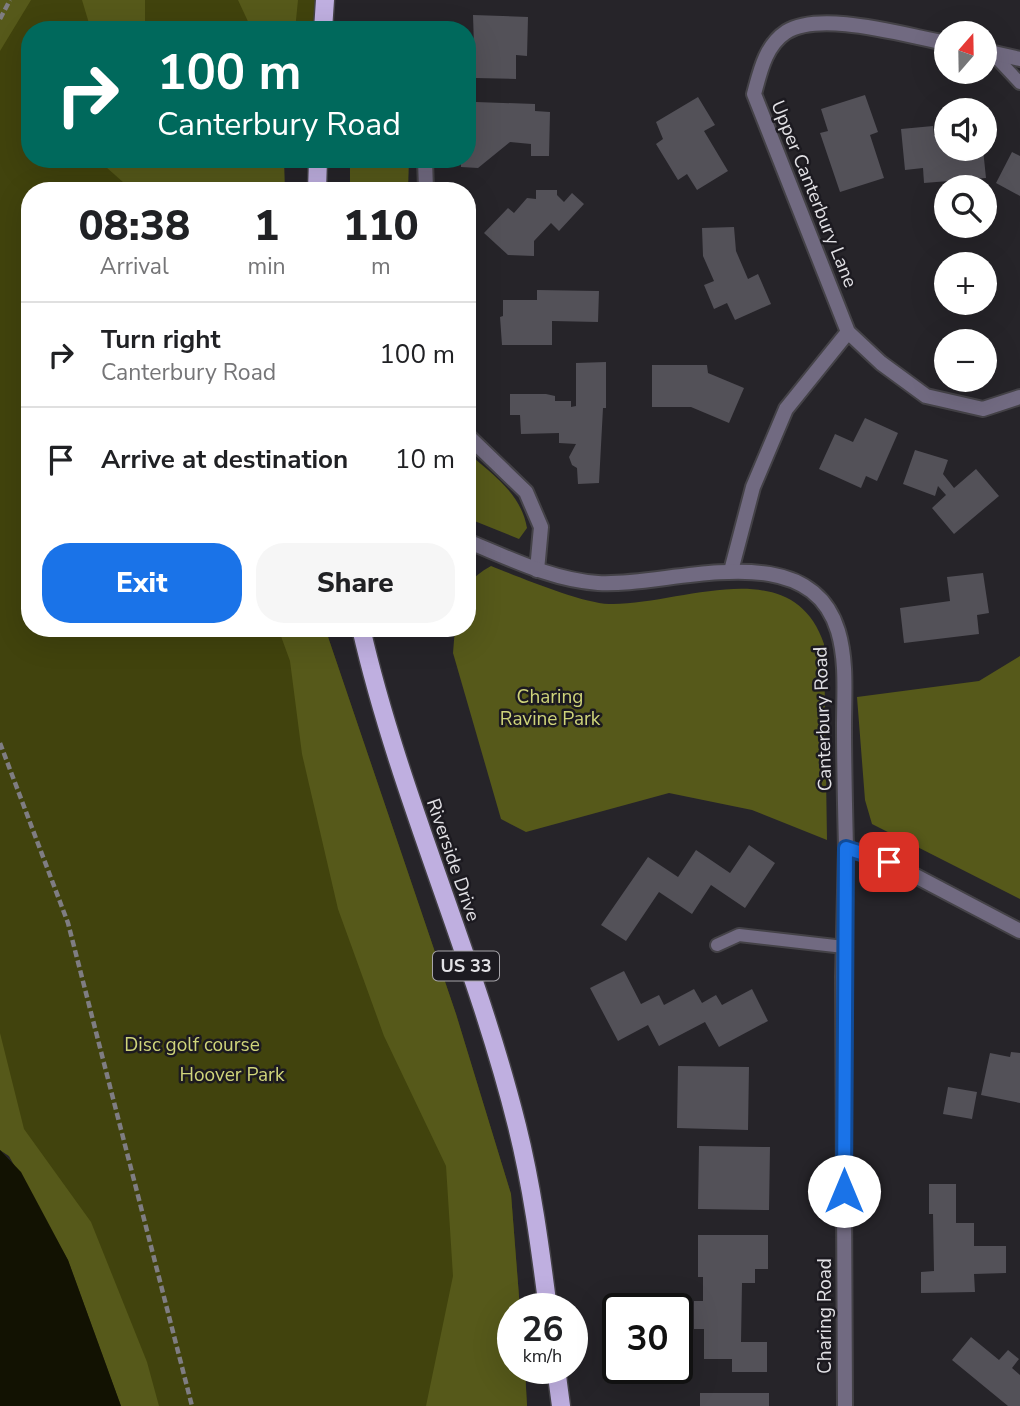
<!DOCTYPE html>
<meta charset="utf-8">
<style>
body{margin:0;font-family:"Nunito Sans",sans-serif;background:#f6f6f6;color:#202124;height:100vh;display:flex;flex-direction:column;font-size:26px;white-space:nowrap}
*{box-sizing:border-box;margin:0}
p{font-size:23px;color:#757577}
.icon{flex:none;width:38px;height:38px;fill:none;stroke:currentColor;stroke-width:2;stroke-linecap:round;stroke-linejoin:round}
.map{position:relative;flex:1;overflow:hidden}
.drawer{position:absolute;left:21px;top:182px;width:455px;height:455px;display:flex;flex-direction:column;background:#fff;border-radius:28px;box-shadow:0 7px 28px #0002}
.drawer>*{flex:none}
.banner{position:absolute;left:21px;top:21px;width:455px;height:147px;border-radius:28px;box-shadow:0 7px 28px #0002;background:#00695c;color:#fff;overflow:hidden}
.needle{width:46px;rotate:20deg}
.buttons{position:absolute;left:934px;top:21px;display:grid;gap:14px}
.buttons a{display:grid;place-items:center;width:63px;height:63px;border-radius:50%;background:#fff;box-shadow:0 7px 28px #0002;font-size:35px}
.speed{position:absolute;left:497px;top:1293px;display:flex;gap:14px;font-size:35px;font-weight:700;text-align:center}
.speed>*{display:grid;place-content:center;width:91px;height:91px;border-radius:50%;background:#fff;box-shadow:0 7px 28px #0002;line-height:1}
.speed small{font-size:18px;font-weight:400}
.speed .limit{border:4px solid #111;border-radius:10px;background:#fff;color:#111}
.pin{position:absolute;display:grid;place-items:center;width:60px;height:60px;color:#fff;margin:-30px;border-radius:14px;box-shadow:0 4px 10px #0006}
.me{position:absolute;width:77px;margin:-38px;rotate:0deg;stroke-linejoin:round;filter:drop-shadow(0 0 5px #0008)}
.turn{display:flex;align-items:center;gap:24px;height:147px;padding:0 21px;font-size:32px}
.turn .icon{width:91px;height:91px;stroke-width:2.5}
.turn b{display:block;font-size:49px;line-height:60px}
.eta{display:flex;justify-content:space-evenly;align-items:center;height:119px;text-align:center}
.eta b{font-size:42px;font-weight:800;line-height:49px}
.button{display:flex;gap:14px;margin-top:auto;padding:14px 21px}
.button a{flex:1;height:80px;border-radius:28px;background:#1a73e8;color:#fff;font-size:28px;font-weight:800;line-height:80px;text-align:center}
.button a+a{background:#f6f6f6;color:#202124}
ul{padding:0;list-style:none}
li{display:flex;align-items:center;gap:21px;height:105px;padding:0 21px;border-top:2px solid #e0e0e0}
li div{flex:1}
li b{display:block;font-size:26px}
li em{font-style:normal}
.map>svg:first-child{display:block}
.green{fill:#41430d}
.forest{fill:#56591a}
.water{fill:#121202}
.building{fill:#535158}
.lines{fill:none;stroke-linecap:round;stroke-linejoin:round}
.service-casing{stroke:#444247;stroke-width:16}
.minor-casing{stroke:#444247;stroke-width:18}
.tertiary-casing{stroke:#444247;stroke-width:18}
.primary-casing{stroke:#444247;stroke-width:21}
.path{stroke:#7f7d82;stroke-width:4.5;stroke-dasharray:7 3.5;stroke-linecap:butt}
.service{stroke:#716a81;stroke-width:12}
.minor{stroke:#716a81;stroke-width:14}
.tertiary{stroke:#716a81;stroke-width:14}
.primary{stroke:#bfafe0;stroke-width:18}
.route-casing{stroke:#114b97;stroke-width:18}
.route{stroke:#1a73e8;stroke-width:12}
.labels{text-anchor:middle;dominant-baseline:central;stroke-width:5;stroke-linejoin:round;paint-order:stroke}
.shield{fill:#1c1a20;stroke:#a7a5aa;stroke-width:2}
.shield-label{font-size:18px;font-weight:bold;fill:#e2e1e5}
.street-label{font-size:19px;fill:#e2e1e5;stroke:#1c1a20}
.park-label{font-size:19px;fill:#cfd47a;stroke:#1c1a20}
</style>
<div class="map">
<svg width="1020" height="1406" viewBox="0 0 1020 1406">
<rect width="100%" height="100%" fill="#262429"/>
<!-- green -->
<path class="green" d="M0,0h325l-2,30h-293v129h288l-1,5 -95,-2 9,29h-201v437h295l131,386 55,180 9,115h-7v59l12,1 2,37h-406l-53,-146 -59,-104 -9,-6z"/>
<!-- forest -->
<path class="forest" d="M0,0h31l-31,51z
M82,0h63v30h-54z
M238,0h60l-3,30h-43z
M97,159h187l1,32h-152z
M350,159h59l-1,32h-58z
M467,452c25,22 54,41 60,76l-8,11 -52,-21z
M491,566c28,11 90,37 118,38 71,2 183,-55 215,40l3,196 -75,-30 -83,-17 -143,39 -25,-13 -48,-166 2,-25h12c0,-33 -8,-44 24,-62z
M278,628h47l131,386 55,180 9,115h-7v59l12,1 2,37h-101l27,-130 -7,-110 -62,-130 -46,-127 -36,-155 -12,-93z
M1020,656v243l-148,-75 -7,-24 -8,-103 122,-16z
M0,1033l24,96 67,93 56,140 12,44h-38l-53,-146 -59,-104 -9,-6z"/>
<!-- water -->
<path class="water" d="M0,1150l21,22 47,88 53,146h-121z"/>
<!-- building -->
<path class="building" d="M473,15l55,2 -1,39 -11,-1v24l-41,-1z
M865,95l13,37 -8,3 14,43 -44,14 -20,-59 8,-2 -7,-22z
M698,97l17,28 -11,6 24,40 -31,19 -10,-16 -9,6 -22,-36 7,-5 -7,-17z
M476,102l59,2v7l15,1 -1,44h-18v-12l-21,-2 -32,26 -17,-1v-8h6v-14l8,-7z
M933,126l1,9 13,-1v15h36l3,29 -62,5 -1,-15 -18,2 -4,-41z
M1012,152l8,4v40l-24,-13z
M536,190h21v5l7,7 8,-9 12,11 -25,27 -8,-8 -17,18v15l-26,-1 -24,-22 24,-25 6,5 13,-15 9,1z
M734,227l2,24 12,28 10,-5 13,30 -36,16 -8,-17 -13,6 -10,-24 10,-4 -11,-25 -1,-28z
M537,290l62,1 -1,31 -46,-1v24h-50l-2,-28 3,-1v-16h34z
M606,362v46h-3l-4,75 -21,1 -1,-16 -5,-3 -3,-8 7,-13 -17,-1v-10l-38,1 -1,-19h-10v-21h36l9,2v5h16v6l5,-1v-43z
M652,365h55l1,8 36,15 -15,35 -38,-16h-39z
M865,418l33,15 -21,48 -11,-5 -5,12 -42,-19 16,-35 18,8z
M915,450l33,10 -5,14 11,14 22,-19 23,27 -45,38 -22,-26 14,-13 -8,-9 -3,10 -32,-12z
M983,573l6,40 -12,2 2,19 -75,9 -4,-35 50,-7 -3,-24z
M749,845l26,18 -30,45 -34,-23 -19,29 -33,-22 -33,49 -25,-16 47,-68 30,20 18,-27 34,23z
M624,971l17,33 18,-9 5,10 30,-16 8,14 14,-8 6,10 30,-16 16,32 -49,26 -14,-25 -46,24 -11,-21 -30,16 -28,-53z
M1011,1052l9,1v50l-39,-8 9,-42 20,4z
M678,1066l71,1 -1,63 -71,-2z
M948,1087l29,5 -5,27 -29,-5z
M699,1146l71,1 -1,63 -71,-1z
M929,1184h27v39h18v23h32v27l-32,1 1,18 -54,1v-21l13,-1 -1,-57h-4z
M698,1235h70v34h-13v14h-13l-1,59h26v30h-35v-13h-28v-30h-10v-28h9v-24h-5z
M971,1337l28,23 9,-10 11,9 -7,9 8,7v31h-12l-56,-46z
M700,1393h69v13h-69z"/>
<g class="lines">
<defs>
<path id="service" d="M992,53l28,30
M717,945l22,-10 105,12"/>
<path id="minor" d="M947,43c-41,-7 -125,-33 -161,-11 -21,14 -26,40 -32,62l94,238 33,31 45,33 57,13 37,-12
M985,51l35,8
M425,159l1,32
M467,435l59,57 15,35 -4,43
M731,571l22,-84 33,-78 62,-77
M845,1406l-2,-429 3,-129"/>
<path id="tertiary" d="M467,541c42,17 85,39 131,42 69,5 210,-51 240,48 9,30 6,63 6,94 0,41 1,82 2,123l43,14 131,69"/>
<path id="primary" d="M323,30l2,-30
M317,191l1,-32
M361,628c39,170 114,329 156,498 15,60 23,121 31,183
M556,1368l5,38"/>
</defs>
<!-- service casing -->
<use href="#service" class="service-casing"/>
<!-- minor casing -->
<use href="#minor" class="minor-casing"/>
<!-- tertiary casing -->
<use href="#tertiary" class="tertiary-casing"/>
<!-- primary casing -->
<use href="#primary" class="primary-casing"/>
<!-- path -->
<path class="path" d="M0,19l10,-19
M0,743l68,180 124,483"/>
<!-- service -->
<use href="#service" class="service"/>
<!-- minor -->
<use href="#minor" class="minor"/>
<!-- tertiary -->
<use href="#tertiary" class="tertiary"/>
<!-- primary -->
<use href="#primary" class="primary"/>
</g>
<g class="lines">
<defs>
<path id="route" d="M844,1191l2,-343 43,14"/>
</defs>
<!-- route casing -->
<use href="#route" class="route-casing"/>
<!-- route -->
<use href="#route" class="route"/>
</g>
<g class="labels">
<!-- shield labels -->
<rect class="shield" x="433" y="951.5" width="66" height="29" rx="5"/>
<g class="shield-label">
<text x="466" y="966">US 33</text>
</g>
<!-- street labels -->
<g class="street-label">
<text transform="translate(814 194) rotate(68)">Upper Canterbury Lane</text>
<text transform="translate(823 719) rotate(-92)">Canterbury Road</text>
<text transform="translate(453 860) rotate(71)">Riverside Drive</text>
<text transform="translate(825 1316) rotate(-90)">Charing Road</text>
</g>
<!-- park labels -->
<g class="park-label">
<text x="550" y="697">Charing<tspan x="550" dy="22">Ravine Park</tspan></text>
<text x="192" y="1045">Disc golf course</text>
<text x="232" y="1075">Hoover Park</text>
</g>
</g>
</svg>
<div class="buttons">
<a><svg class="needle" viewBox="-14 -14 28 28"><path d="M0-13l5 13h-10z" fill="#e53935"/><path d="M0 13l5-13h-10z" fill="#757577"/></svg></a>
<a><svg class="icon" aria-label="sound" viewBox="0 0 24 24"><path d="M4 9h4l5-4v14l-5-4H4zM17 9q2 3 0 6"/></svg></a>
<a><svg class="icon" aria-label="search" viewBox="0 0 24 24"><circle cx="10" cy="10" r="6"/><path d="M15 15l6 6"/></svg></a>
<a>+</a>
<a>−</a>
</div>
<div class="speed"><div>26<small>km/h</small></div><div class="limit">30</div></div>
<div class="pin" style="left:889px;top:862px;background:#d93025"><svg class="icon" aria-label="arrive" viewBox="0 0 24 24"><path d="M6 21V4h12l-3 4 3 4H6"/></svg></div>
<svg class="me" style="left:844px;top:1191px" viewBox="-20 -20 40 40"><circle r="19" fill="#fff"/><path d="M0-13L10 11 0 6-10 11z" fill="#1a73e8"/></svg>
<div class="banner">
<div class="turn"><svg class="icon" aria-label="right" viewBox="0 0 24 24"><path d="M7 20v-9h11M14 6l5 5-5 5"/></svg><div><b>100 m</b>Canterbury Road</div></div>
</div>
<section class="drawer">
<div class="eta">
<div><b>08:38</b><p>Arrival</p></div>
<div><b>1</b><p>min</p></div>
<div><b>110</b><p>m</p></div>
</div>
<ul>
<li><svg class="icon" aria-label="right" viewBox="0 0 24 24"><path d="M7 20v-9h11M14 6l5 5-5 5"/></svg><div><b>Turn right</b><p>Canterbury Road</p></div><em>100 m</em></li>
<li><svg class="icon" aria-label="arrive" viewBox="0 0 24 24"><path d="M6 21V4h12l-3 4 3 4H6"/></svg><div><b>Arrive at destination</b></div><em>10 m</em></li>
</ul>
<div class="button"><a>Exit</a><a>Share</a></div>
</section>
</div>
